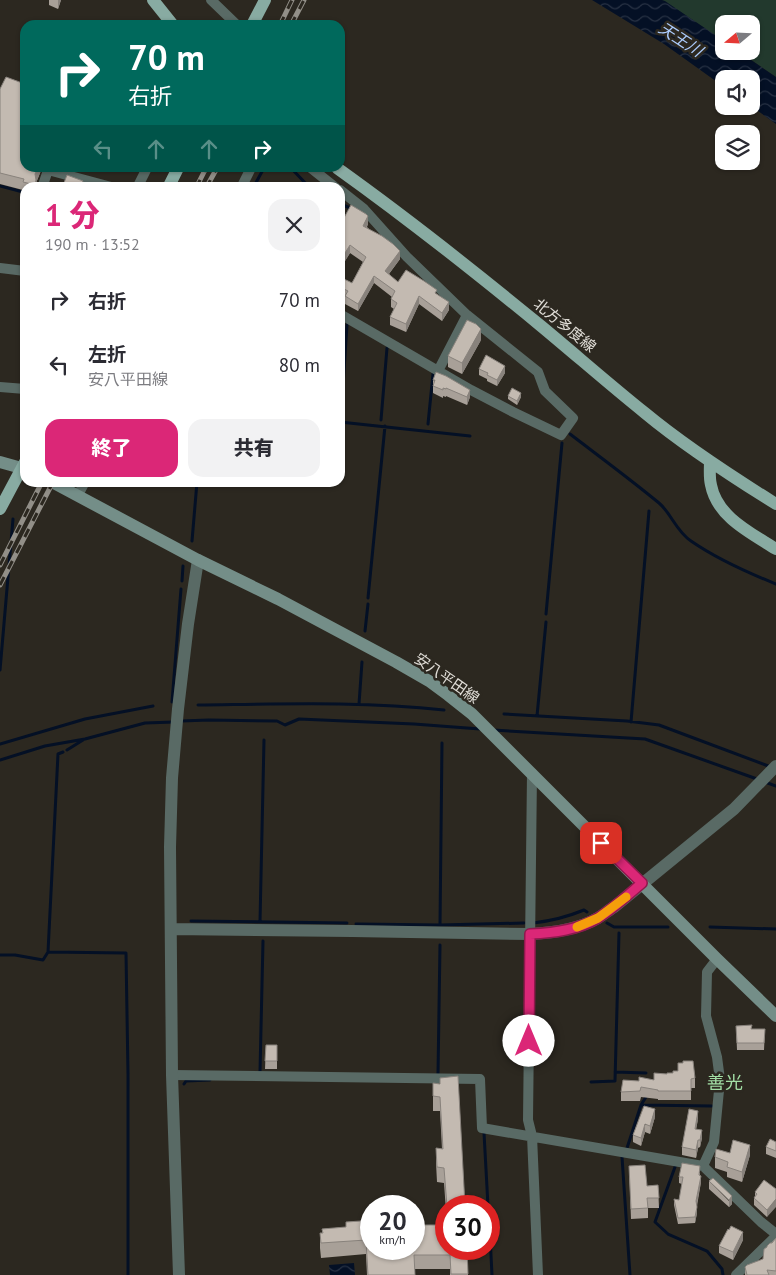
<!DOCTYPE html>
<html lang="ja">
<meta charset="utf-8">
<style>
body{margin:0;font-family:"PT Sans","Noto Sans JP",sans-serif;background:#f2f2f3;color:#2b2b33;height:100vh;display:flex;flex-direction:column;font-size:19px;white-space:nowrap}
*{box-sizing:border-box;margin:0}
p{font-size:16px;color:#7c7c81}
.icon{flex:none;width:28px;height:28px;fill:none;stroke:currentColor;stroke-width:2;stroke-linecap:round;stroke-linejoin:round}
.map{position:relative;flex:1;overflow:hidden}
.drawer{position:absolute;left:20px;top:182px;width:325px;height:305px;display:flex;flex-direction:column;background:#fff;border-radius:15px;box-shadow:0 1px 4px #0004}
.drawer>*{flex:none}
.guide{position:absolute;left:20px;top:20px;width:325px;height:152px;border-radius:15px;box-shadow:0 1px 4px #0004;background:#00695c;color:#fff;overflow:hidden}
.needle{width:32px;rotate:251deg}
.buttons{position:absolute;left:715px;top:15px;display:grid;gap:10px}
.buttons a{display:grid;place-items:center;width:45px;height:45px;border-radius:10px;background:#fff;box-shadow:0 1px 4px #0004;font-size:25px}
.speed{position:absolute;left:360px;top:1195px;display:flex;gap:10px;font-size:25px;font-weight:700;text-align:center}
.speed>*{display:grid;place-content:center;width:65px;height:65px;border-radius:50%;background:#fff;box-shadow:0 1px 4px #0004;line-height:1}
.speed small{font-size:12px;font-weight:400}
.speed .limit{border:8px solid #d22;background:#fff;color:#111}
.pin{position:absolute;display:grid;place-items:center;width:42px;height:42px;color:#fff;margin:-21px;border-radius:10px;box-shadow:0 2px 8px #0006}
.me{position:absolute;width:55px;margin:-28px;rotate:0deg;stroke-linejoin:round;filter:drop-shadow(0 0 4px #0008)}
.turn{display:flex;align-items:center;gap:18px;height:105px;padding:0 25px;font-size:22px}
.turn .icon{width:65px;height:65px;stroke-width:2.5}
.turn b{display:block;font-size:35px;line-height:42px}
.lanes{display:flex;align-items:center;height:48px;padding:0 25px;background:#0003;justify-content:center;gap:25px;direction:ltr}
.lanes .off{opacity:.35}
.round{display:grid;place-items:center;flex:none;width:52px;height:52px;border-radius:15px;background:#f2f2f3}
.head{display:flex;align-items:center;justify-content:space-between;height:85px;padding:0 25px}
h1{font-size:30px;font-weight:800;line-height:38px;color:#db2777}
.primary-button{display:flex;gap:10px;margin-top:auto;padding:10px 25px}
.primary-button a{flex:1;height:58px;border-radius:15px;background:#db2777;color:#fff;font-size:20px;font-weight:800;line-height:58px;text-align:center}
.primary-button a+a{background:#f2f2f3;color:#2b2b33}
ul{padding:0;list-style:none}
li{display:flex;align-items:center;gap:15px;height:65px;padding:0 25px}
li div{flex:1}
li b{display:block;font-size:19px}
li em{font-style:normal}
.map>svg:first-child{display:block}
.green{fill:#22392d}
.water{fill:url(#water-waves)}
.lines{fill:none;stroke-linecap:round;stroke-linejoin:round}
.stream{stroke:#041025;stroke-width:3}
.minor{stroke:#596a65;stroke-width:10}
.tertiary{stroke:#596a65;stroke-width:12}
.secondary{stroke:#748e88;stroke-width:12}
.primary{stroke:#88aba2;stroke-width:12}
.rail-casing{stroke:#928f88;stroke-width:5}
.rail{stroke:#2c2820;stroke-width:3;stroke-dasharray:9;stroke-linecap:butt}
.wall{fill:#a8a098}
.shaded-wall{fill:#88827c}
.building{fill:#c3bab1;stroke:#88827c}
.route-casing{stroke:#8e194d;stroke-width:12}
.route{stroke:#db2777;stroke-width:9}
.slow{stroke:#f59e0b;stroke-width:9}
.labels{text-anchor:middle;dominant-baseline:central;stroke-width:5;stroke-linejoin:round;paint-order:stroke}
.street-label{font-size:15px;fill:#e0ddd7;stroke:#2c2820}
.water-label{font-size:16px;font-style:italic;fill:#acccfd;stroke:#2c2820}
.quarter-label{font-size:18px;fill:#a2dea5;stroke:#2c2820}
</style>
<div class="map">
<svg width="776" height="1275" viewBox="0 0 776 1275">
<defs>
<pattern id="water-waves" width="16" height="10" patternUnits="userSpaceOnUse" patternTransform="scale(1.25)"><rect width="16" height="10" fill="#041025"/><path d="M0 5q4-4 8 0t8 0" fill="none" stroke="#283244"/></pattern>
</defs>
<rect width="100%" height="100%" fill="#2c2820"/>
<!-- green -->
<path class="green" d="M662,0h114v77l-38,-26h13v-27h-27v17z"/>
<!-- water -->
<path class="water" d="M592,0h70l3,1 59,40v10h14l38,26v47l-25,-18v-27h-27v8l-60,-43z
M354,1263l1,12h-25l-1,-10z"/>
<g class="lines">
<!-- stream -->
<path class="stream" d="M291,168l19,20
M0,186l23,6
M253,188l11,-20
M340,204l13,5
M341,416l6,-91
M381,420l6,-72
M340,422l130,14
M428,424l5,-50
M570,434c30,23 60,45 89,69 12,10 17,28 32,38 26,18 55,31 85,43
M192,541l5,-59
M182,581l1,-15
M368,598l17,-172
M546,614l16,-171
M365,631l3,-27
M0,670l13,-151
M172,702l9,-113
M359,704l3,-42
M198,705c82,-1 165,-4 246,5
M504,714l123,7 32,4 112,42
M537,716l9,-94
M181,721l28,-1 68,1 8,4 14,-6 115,5 66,5
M631,722l18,-211
M493,730l152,9 112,40
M0,744l85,-25 68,-13
M67,750l16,-10
M0,760l45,-14 40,-7 60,-16 29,-1
M765,782l11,4
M191,921l156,2
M260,922l4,-182
M533,923c18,-2 34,-6 51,-13l3,2
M607,923l7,4h54
M356,924l84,1 84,-2
M440,925l2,-182
M710,927l66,2
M48,952l78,1 2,121v201
M0,955h15l28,5 5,-8 10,-198 5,-2
M260,1072l3,-131
M615,1072l31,1
M438,1074l2,-129
M591,1082l24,-1 4,-148
M184,1084l2,-3 24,-1
M641,1105l71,1
M484,1133l4,73
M627,1148l14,-43 5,-8v-4
M622,1157l8,118
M675,1167l-20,55 13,12 39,17 15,18 1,6
M489,1216l3,59"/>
<!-- minor -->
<path class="minor" d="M211,0l26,25
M311,168l25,20
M42,188l6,-18 67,18
M137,188l10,-20
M241,188l10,-20
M340,190l24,19 43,48 60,58 71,57 7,19 28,27 -12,17 -48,-23 -42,-22 -131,-76
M0,268l25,3
M438,371l29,-56
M0,387l25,2
M78,495l7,-13
M532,773l-4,347 4,16 6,139
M172,1075l308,4 2,49 221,38 58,56 15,12
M703,1166l11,-24 6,-62 -3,-23 -11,-41 1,-44 10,-13
M736,1275l40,-39"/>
<!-- tertiary -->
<path class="tertiary" d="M171,929l181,2 178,3c23,-1 47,-4 68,-16 5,-3 11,-8 16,-11l120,-98 42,-43
M179,1275l-7,-200 -2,-228 2,-69 6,-69 10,-85 10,-64"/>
<!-- secondary -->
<path class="secondary" d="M0,462l25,7
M52,482l146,78 80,39 118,63 33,19 19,14 24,19 245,245 59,57"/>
<!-- primary -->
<path class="primary" d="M153,0l20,25
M252,25l13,-25
M337,168c70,50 137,103 204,158 35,29 69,59 104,87 41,34 86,63 131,91
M168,188l10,-20
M710,461c0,8 -1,16 1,24 6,32 40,48 65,64
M0,509l25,-47"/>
<defs>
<path id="rail" d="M280,25l12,-25
M291,25l13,-25
M196,188l10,-20
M206,188l11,-20
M0,565l42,-83
M0,585l53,-103"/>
</defs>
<!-- rail casing -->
<use href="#rail" class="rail-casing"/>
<!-- rail -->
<use href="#rail" class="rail"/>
</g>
<!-- wall -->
<path class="wall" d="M49,0h12l-3,9 -9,-4z
M0,89l42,79 -6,15v5h-11v6h-2v-4l-23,-6z
M368,224l-1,3 33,32 -11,15 9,8 39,12 12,16 -7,11 -23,-17 -13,28 -16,-7v-8l4,-8 -3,-2v-8l1,-2 -18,-14 -16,28 -13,-7v-6l-5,-3v-18l12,6 11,-21 -13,-9 -10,16v-44z
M481,340l-19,34 -14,-7v-11z
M479,369l26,4 -8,13 -10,-5v-2l-8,-4z
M433,380l37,17 -3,8 -21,-9v1l-3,-1v2l-10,-5z
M508,396l13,1 -4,8 -9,-6z
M736,1026l16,3h13l-1,21h-27z
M266,1045h11v24h-12z
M695,1078v10h-4v12h-33v-1l-17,-2 -1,4h-19v-9l18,-11z
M433,1083l7,1 25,122h-19v5l-2,-28 -7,-1 -1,-19v-15l6,1 -2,-38h-7z
M655,1117l-5,17 -5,-2 -4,14 -8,-4v-7z
M698,1119l-2,10 6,9 -2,9 -2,1 -2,10 -14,-3v-8z
M776,1142v16l-10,-4v-7z
M730,1153l20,2 -8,27 -15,-5v-5l-12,-4v-11z
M629,1166l18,20 11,-1 1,23h-11v10l-17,1z
M700,1173v3l1,6 -4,24v7l-2,10 -17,1 -4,-19v-6l5,1 3,-16 -3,-1v-6z
M709,1181l23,23 -3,3 -20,-18z
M776,1189l-9,28 -13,-12v-7l1,-2v-4z
M439,1225l28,24 1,26h-18v-6h-35v6h-48l-1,-21 -45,4 -1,-10v-15h2v-4l39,-3z
M776,1238v37h-31v-8l18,-8 4,-12z
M743,1240l-10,20 -14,-7v-7z"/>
<!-- shaded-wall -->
<path class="shaded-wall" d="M58,0h3l-3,9z
M38,168h4l-6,15v5h-1v-14z
M368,216v8l-5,9v-7z
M350,245v8l-10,16v-8z
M400,251v8l-15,20v-8z
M374,276v7l-16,28v-7z
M419,296v8l-13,28v-8z
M449,302v8l-7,11v-8z
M481,329v11l-19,34v-11z
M505,366v7l-8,13v-6z
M470,390v7l-3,8v-8z
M521,393v4l-4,8v-4z
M655,1109v8l-5,17v-8z
M698,1111v8l-3,17v-7z
M645,1124v8l-4,14v-8z
M702,1130v8l-2,9v-7z
M698,1140v8l-2,10v-8z
M750,1145v10l-8,27v-10z
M701,1176v6l-5,26v-7z
M732,1196v8l-3,3v-7z
M776,1199v8l-9,10v-7z
M697,1207v6l-2,10v-6z
M743,1232v8l-10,20v-8z"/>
<!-- building -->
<path class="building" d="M6,77l19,7v84h13l-3,6 1,6 -1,5 -12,-3 1,-3 -24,-6v-84z
M67,175l16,6 -2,5 2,2h-21z
M276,183l10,5h-12z
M99,184l11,4h-12z
M351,205l15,9 2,2 -5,10 19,10 11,8 7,7 -15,20 13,11 8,-12 18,11 13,9 -2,3 14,9 -7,11 -23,-17 -13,28 -16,-7 7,-14 -6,-4 4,-8 -21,-15 -16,28 -13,-8 3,-5 -8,-4v-10l12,6 14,-26 -16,-12 -10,16v-36z
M467,320l9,4 5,5 -19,34 -14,-7z
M486,355l19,11 -8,14 -10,-5 1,-2 -9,-4z
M436,372l10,4 24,14 -3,7 -21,-9v1l-3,-1v2l-10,-4 2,-6h-2z
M512,388l9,5 -4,8 -9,-5z
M752,1025l-1,4h14l-1,14h-27l-1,-17z
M266,1045h11v16h-12z
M683,1061h10l2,17 -4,1v12h-33v-1l-17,-3 -1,4 -19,1 2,-12 16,1v-4l15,3v-7l13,1v-1h6v-2h5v-8h5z
M458,1076l7,130h-18l-3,-38 -7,-1 -1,-19 7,1 -3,-52 -7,-1v-13l7,1v-6z
M644,1106l11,3 -5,17 -5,-2 -4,14 -8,-3z
M689,1109l9,2 -3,18 7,1 -2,10h-2l-2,10 -14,-3z
M770,1139l6,3v9l-10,-4z
M733,1140l17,5 -8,27 -15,-5 1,-5 -13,-5 1,-8 14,4z
M682,1163l18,3 -1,9 2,1 -5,25 1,6 -2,10 -17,1 -4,-19 5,1 4,-23h-4z
M645,1165l2,21 11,-1 1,13h-12l1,10 -17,1 -2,-43z
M713,1178l19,18 -3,4 -20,-19z
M764,1180l12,9v10l-9,11 -13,-12 3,-4 -2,-2z
M439,1218l7,1v30h21l1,25h-17l-1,-19h-36l1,20h-47l-2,-35 -45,3 -1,-10h3l-1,-4 24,-2v-5l15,-1v5l10,-1v24h43v-24h25z
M731,1226l12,6 -10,20 -14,-6 9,-17 1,1z
M776,1238v33l-9,-1 2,5h-22l-2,-8 2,-2 16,-6 1,-10 3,-2v-1l3,-3h2z"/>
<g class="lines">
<defs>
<path id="route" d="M529,1041l1,-107c24,-1 48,-4 68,-16 16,-10 30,-23 44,-35l-41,-40"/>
</defs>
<!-- route casing -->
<use href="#route" class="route-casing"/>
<!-- route -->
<use href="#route" class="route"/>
<!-- slow -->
<path class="slow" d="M577,927l21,-9 28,-21"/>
</g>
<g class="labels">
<!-- street labels -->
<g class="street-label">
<text transform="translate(565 325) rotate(39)">北方多度線</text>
<text transform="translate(447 678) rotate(35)">安八平田線</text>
</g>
<!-- water labels -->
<g class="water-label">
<text transform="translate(681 39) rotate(33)">天王川</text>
</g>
<!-- quarter labels -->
<g class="quarter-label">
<text x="725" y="1082">善光</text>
</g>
</g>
</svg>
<div class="buttons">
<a><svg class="needle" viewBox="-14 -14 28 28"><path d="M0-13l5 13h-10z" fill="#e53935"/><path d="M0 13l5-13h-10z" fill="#7c7c81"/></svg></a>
<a><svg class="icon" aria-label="sound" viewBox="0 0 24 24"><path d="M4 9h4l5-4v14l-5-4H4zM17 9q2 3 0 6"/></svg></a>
<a><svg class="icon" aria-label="layers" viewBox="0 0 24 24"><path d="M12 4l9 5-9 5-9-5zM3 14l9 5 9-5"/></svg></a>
</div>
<div class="speed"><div>20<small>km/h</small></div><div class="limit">30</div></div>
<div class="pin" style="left:601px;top:843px;background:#d93025"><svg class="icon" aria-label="arrive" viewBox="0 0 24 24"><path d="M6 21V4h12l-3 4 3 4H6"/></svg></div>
<svg class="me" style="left:529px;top:1041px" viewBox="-20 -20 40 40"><circle r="19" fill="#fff"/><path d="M0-13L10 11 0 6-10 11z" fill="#db2777"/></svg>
<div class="guide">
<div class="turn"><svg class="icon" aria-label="right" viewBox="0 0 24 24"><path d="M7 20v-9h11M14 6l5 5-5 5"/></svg><div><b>70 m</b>右折</div></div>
<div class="lanes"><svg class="icon off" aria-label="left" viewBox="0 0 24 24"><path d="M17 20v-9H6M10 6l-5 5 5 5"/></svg><svg class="icon off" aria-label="ahead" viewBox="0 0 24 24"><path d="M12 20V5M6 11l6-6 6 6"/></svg><svg class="icon off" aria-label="ahead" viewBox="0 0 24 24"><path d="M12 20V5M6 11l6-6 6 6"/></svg><svg class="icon" aria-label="right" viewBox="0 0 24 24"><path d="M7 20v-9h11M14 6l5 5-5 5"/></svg></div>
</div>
<section class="drawer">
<div class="head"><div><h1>1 分</h1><p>190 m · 13:52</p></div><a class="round"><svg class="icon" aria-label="close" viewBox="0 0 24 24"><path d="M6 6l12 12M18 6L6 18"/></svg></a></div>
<ul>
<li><svg class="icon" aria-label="right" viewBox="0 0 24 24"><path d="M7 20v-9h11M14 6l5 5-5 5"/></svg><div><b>右折</b></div><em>70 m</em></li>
<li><svg class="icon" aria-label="left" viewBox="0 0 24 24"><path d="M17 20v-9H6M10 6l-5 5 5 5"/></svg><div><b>左折</b><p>安八平田線</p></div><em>80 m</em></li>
</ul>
<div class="primary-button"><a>終了</a><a>共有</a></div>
</section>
</div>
